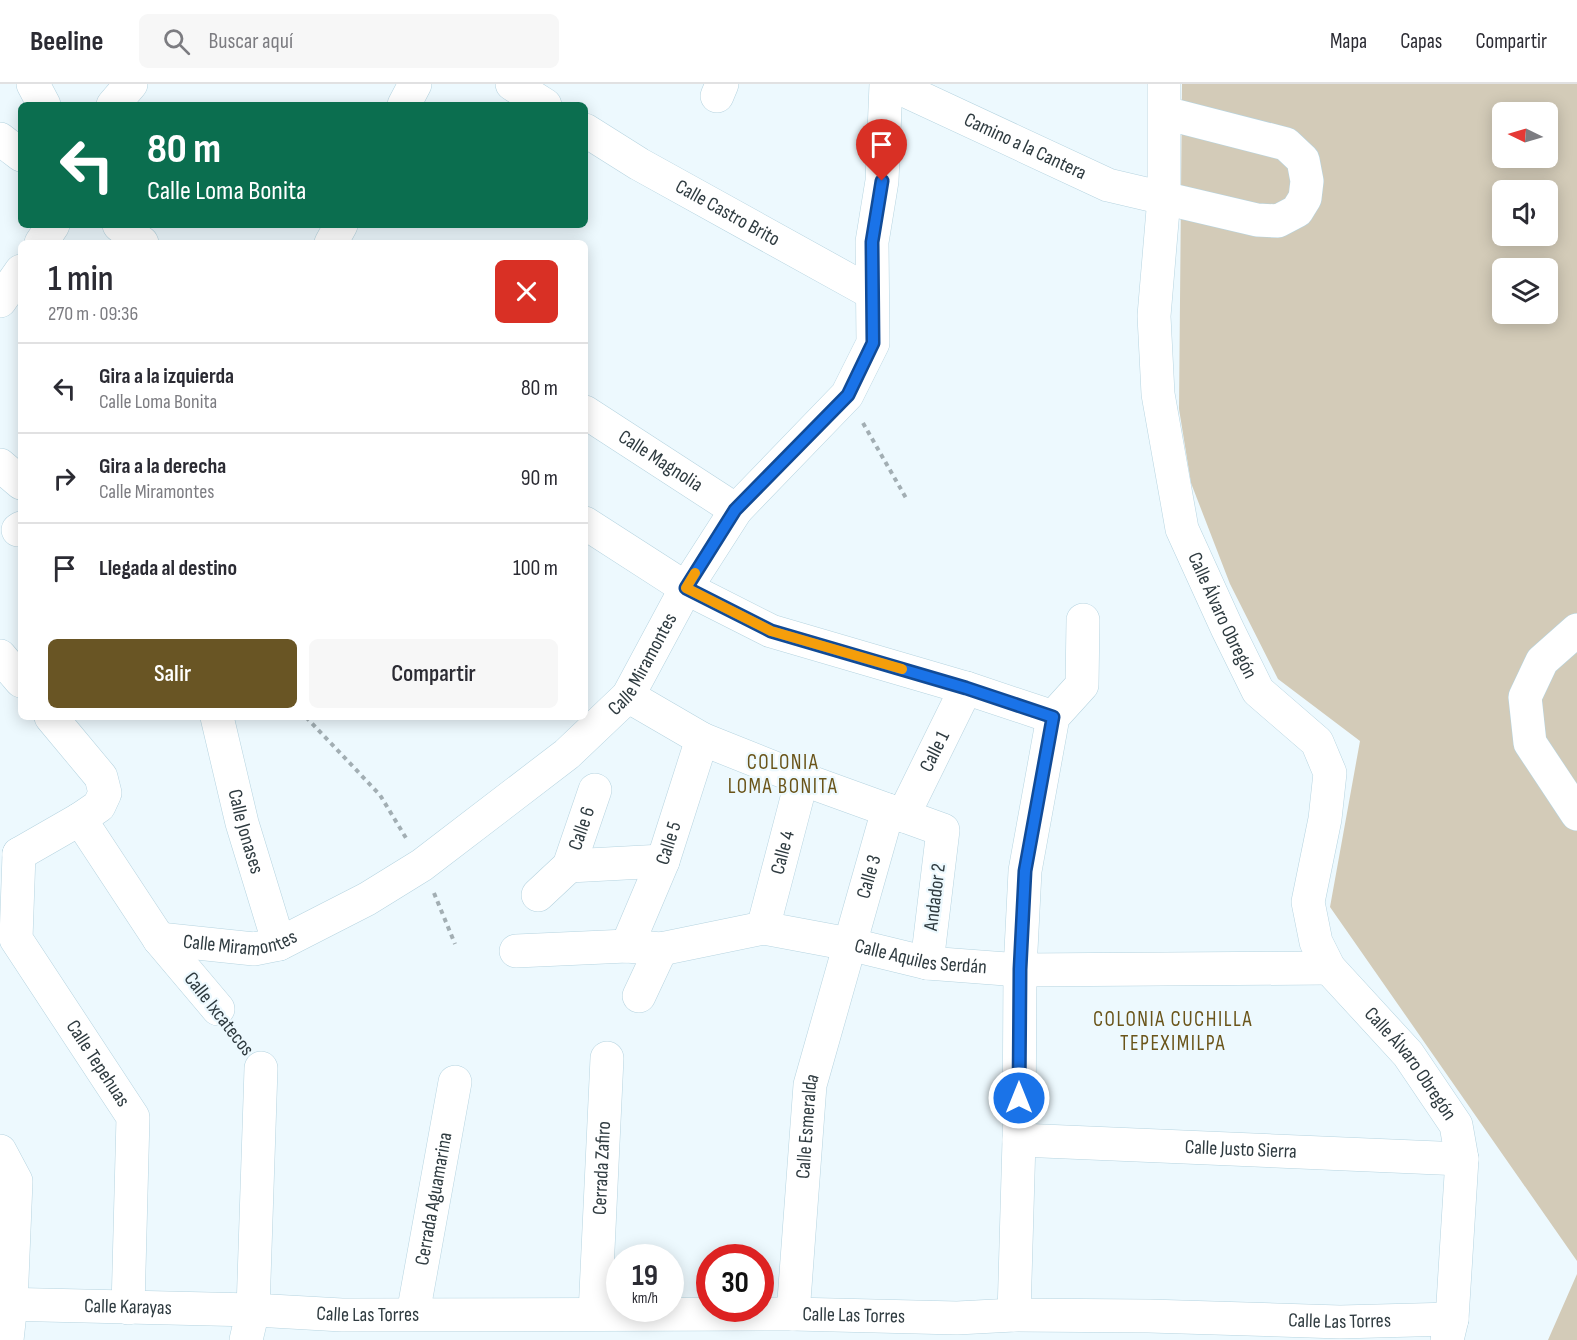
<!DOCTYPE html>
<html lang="es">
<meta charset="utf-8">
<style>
body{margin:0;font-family:"Sofia Sans Condensed",sans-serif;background:#f7f7f7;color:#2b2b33;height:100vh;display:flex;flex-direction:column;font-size:22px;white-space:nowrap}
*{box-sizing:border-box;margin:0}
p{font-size:20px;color:#7c7c81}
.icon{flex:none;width:33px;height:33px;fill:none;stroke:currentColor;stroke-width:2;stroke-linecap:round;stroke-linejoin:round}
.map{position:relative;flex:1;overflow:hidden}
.sheet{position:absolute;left:18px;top:156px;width:570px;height:480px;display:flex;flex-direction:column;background:#fff;border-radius:9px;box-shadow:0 3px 15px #0003}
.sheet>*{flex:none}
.banner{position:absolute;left:18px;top:18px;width:570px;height:126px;border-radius:9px;box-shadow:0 3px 15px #0003;background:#0b6e4f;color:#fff;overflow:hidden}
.needle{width:39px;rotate:275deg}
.controls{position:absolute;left:1492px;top:18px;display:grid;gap:12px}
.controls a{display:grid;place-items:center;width:66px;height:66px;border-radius:9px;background:#fff;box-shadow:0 3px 15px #0003;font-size:30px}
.speed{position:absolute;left:606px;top:1160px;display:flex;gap:12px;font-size:30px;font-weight:700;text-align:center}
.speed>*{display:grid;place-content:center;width:78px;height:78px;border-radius:50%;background:#fff;box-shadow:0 3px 15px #0003;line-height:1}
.speed small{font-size:15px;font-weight:400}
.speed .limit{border:9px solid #d22;background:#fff;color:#111}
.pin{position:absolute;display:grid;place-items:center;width:51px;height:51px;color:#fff;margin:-62px -26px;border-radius:50% 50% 50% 0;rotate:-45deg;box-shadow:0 0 6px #0007}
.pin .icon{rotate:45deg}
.me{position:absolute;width:66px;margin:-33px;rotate:0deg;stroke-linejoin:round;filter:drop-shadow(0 0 4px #0008)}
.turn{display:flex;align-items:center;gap:21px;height:126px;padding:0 30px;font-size:27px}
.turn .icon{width:78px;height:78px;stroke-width:2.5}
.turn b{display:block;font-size:42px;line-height:51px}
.round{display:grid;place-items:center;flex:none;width:63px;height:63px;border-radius:9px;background:#f7f7f7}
.summary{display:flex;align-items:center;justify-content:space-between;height:102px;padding:0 30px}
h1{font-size:36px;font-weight:600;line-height:45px}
.cta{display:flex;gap:12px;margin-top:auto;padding:12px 30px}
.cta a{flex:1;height:69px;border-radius:9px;background:#695524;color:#fff;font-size:24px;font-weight:600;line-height:69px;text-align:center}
.cta a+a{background:#f7f7f7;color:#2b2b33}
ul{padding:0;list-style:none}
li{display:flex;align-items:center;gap:18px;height:90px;padding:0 30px;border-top:2px solid #e1e1e2}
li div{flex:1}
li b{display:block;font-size:22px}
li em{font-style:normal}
header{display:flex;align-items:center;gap:36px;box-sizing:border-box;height:84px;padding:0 30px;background:#fff;border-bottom:2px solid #e1e1e2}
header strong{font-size:28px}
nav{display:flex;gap:33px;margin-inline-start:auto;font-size:21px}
.search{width:420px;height:54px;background:#f7f7f7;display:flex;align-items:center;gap:15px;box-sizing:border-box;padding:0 21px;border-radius:9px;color:#7c7c81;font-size:22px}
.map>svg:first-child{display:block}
.green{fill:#d3cbb8;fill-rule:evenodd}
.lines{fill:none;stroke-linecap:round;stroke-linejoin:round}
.minor-casing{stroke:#b6d4e0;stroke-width:34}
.path{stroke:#a2aeb3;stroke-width:4;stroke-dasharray:4.5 4.5;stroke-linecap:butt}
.minor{stroke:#fff;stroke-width:33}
.route-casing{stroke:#114b97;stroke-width:15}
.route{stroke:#1a73e8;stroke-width:10}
.slow{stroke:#f59e0b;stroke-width:10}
.labels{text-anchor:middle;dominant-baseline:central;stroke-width:4.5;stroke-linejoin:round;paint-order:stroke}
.street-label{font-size:20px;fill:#2f3b40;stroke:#edf9fe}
.neighbourhood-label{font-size:21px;letter-spacing:1.5px;fill:#6a5419;stroke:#edf9fe}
</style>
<header>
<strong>Beeline</strong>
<div class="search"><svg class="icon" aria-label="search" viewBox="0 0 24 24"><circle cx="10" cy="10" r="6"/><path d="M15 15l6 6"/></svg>Buscar aquí</div>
<nav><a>Mapa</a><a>Capas</a><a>Compartir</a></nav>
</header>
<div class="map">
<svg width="1577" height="1256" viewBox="0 0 1577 1256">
<rect width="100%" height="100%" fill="#edf9fe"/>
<!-- green -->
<path class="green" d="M1182,0h395v1177l-247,-354 30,-166 -82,-62 -48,-95 -39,-101 -12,-74zM1503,28h45v46h-45zM1503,106h45v46h-45zM1503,184h45v46h-45z
M1577,1190v66h-29z"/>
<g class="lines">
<defs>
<g id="minor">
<path d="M33,0l11,21"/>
<path d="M512,0l33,21"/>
<path id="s1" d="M891,0l217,101 149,35 21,1 19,-10 8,-13 2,-17 -4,-21 -17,-16 -121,-31"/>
<path id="s2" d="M1164,0v114l-10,118 4,78 24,135 45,99 31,63 59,51 13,31 -5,46 -17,83 8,40 13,26 79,86 48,71 6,34 -10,160 -5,21"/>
<path d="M717,12l5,-12"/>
<path d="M113,21l18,-21"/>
<path d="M404,21l11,-21"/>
<path id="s3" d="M585,46l54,34 233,129"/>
<path d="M0,55l21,16"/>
<path d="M119,141l23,18"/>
<path d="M41,159l12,-18"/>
<path d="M331,159l10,-18"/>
<path d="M0,217l21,-30"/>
<path id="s4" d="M585,328l151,98"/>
<path d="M0,381l21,18"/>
<path d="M585,439l101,65 85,43 195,57 87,29"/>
<path d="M18,446l3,-2"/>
<path d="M1577,546l-35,31 -17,36 5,46 47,71"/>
<path d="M0,572l21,25"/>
<path d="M628,612l74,43 100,40 141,51 -16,133"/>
<path id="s5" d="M217,633l25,106 37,121"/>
<path id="s6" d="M903,732l63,-128"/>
<path d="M80,735l79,120 59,70"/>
<path id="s7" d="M19,770l-3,85 117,178 -5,191"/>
<path d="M19,770l61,-35 19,-13 6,-13 -4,-16 -50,-60"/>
<path d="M569,782l94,-5"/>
<path id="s8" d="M538,811l31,-29 26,-76"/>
<path id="s9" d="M763,844l39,-149"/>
<path id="s10" d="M159,855l95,10 25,-5 88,-45 55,-34 145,-111 61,-58 58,-108 50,-78 111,-115 26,-52 -1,-101 10,-61 4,-97"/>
<path id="s11" d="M627,862l36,-85 39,-122"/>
<path id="s12" d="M516,867l111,-5 34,3 102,-21 86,16 78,19 93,7 309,-2"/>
<path d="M639,912l22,-47"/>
<path id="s13" d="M1019,1056l443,19"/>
<path d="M0,1067l16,30 -5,123 -4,36"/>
<path id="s14" d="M0,1220l253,6 89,5 451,-1 164,4 57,-3 135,1 191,6 112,-3"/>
<path id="s15" d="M413,1230l42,-232"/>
<path id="s16" d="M595,1230l12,-256"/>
<path id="s17" d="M793,1230l17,-229 78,-275"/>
<path d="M1014,1231l5,-175 1,-170 5,-99 28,-154 29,-32 1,-65"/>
<path d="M246,1256l7,-30 8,-242"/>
</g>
</defs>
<!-- minor casing -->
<use href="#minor" class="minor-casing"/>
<!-- path -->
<path class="path" d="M863,339l43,75
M306,633l74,78 26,43
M434,809l21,51"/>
<!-- minor -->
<use href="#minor" class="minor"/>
</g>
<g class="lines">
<defs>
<path id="route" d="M882,97l-10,61 1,101 -25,52 -113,115 -49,78 85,43 195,57 87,29 -28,154 -5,98 -1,129"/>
</defs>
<!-- route casing -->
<use href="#route" class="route-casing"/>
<!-- route -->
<use href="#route" class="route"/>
<!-- slow -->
<path class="slow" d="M695,489l-9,15 85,43 131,38"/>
</g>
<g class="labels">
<!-- street labels -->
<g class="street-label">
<text stroke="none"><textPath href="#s1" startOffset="148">Camino a la Cantera</textPath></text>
<text stroke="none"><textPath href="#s3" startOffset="165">Calle Castro Brito</textPath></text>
<text stroke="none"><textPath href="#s4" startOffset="90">Calle Magnolia</textPath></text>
<text stroke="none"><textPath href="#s2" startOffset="543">Calle Álvaro Obregón</textPath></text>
<text stroke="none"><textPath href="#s10" startOffset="586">Calle Miramontes</textPath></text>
<text stroke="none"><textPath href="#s6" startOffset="72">Calle 1</textPath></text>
<text stroke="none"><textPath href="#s8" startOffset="82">Calle 6</textPath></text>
<text stroke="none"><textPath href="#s5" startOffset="118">Calle Jonases</textPath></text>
<text stroke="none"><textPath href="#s11" startOffset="111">Calle 5</textPath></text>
<text stroke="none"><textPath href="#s9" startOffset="78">Calle 4</textPath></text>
<text stroke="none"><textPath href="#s17" startOffset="446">Calle 3</textPath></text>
<text transform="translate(935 813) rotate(-83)">Andador 2</text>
<text stroke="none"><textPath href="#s10" startOffset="82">Calle Miramontes</textPath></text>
<text stroke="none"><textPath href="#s12" startOffset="410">Calle Aquiles Serdán</textPath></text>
<text transform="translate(219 930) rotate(52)">Calle Ixcatecos</text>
<text stroke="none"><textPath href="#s7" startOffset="234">Calle Tepehuas</textPath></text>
<text stroke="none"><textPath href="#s2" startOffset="1065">Calle Álvaro Obregón</textPath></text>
<text stroke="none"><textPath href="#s17" startOffset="188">Calle Esmeralda</textPath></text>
<text stroke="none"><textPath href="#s13" startOffset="222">Calle Justo Sierra</textPath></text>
<text stroke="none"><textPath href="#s16" startOffset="146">Cerrada Zafiro</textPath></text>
<text stroke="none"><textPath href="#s15" startOffset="117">Cerrada Aguamarina</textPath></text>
<text stroke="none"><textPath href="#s14" startOffset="128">Calle Karayas</textPath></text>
<text stroke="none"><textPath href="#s14" startOffset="368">Calle Las Torres</textPath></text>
<text stroke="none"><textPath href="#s14" startOffset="854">Calle Las Torres</textPath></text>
<text stroke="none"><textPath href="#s14" startOffset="1340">Calle Las Torres</textPath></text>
</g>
<!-- neighbourhood labels -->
<g class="neighbourhood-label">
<text x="783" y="678">COLONIA<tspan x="783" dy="24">LOMA BONITA</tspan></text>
<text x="1173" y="935">COLONIA CUCHILLA<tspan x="1173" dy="24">TEPEXIMILPA</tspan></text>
</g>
</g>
</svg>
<div class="controls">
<a><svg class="needle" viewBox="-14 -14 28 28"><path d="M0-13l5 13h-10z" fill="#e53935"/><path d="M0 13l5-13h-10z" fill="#7c7c81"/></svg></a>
<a><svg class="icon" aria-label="sound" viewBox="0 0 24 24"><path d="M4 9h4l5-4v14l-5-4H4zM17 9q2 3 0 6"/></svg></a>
<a><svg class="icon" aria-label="layers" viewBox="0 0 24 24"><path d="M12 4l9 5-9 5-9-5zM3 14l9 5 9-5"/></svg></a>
</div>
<div class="speed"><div>19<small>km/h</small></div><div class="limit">30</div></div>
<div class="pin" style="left:882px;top:97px;background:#d93025"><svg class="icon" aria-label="arrive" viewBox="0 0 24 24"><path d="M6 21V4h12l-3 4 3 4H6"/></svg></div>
<svg class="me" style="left:1019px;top:1014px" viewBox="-20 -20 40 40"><circle r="17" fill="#1a73e8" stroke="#fff" stroke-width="3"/><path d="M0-11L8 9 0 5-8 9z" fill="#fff"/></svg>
<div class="banner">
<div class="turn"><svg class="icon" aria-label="left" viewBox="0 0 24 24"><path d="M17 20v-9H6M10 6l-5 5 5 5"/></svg><div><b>80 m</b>Calle Loma Bonita</div></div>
</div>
<section class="sheet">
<div class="summary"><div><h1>1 min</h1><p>270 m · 09:36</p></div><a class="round" style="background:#d93025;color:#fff"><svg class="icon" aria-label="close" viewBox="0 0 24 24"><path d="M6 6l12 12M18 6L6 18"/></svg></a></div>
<ul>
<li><svg class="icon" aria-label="left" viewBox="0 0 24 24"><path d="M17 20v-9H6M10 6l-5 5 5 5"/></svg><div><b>Gira a la izquierda</b><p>Calle Loma Bonita</p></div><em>80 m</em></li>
<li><svg class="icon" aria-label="right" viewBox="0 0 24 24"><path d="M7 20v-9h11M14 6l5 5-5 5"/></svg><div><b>Gira a la derecha</b><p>Calle Miramontes</p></div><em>90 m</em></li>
<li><svg class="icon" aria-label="arrive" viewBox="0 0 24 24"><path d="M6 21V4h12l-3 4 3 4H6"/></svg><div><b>Llegada al destino</b></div><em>100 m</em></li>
</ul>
<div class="cta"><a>Salir</a><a>Compartir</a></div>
</section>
</div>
